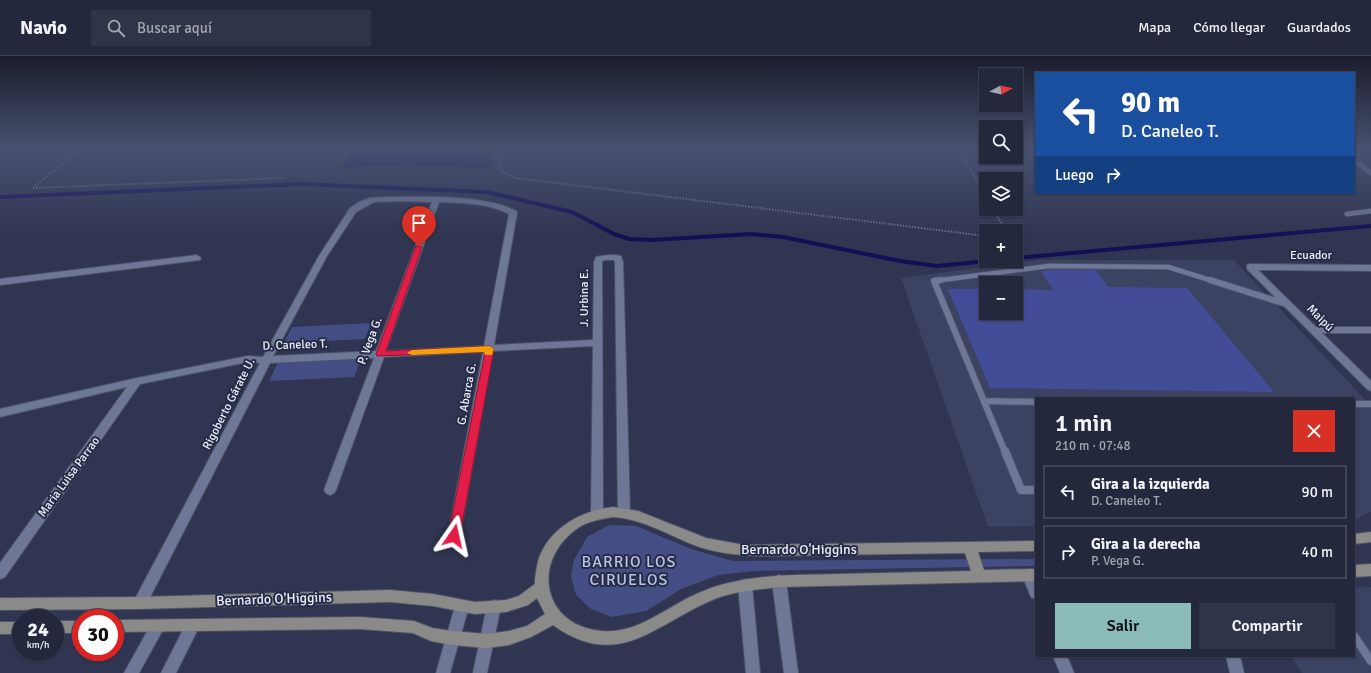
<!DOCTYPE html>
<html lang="es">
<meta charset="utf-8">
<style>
body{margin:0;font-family:Signika,sans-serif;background:#303448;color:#f1f3f6;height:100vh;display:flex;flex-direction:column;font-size:15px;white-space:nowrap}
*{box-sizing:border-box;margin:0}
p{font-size:13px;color:#a3a6b0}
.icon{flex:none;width:22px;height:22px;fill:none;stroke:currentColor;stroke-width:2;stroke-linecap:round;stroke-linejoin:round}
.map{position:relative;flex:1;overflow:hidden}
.side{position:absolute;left:1035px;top:341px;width:320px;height:260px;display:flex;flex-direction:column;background:#24283d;border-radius:0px;box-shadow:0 1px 3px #0004,0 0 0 1px #414457}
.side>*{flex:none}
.top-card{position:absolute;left:1035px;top:16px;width:320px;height:122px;border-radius:0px;box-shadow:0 1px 3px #0004,0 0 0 1px #414457;background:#1a4fa0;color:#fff;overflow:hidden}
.needle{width:26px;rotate:82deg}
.fabs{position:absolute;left:979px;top:12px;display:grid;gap:8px}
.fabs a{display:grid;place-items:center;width:44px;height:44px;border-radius:0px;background:#24283d;box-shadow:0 1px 3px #0004,0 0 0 1px #414457;font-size:20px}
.speed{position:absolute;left:12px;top:553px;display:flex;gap:8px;font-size:20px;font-weight:700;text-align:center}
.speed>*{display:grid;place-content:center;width:52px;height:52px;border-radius:50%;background:#24283d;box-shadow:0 1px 3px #0004,0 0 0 1px #414457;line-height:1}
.speed small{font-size:10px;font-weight:400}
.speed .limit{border:6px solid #d22;background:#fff;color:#111}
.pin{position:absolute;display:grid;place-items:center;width:34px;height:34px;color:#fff;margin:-41px -17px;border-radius:50% 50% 50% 0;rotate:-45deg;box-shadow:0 0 4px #0007}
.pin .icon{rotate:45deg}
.me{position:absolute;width:44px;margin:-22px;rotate:11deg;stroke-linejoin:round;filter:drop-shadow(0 0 3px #0008)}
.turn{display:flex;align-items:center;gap:14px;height:84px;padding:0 20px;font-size:18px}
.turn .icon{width:52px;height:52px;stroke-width:2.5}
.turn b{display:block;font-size:28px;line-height:34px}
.then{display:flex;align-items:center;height:38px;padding:0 20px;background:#0003;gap:8px;font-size:15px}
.round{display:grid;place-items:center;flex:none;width:42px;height:42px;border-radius:0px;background:#303448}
.headline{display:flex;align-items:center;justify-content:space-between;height:68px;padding:0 20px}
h1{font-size:24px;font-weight:600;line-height:30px}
.cta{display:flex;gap:8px;margin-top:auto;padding:8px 20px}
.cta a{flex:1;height:46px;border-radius:0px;background:#8bbbb9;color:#111;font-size:16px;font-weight:600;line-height:46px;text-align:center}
.cta a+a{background:#303448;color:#f1f3f6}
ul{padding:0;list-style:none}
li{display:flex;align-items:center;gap:12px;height:54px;margin:0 8px 6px;padding:0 12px;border:2px solid #414457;border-radius:0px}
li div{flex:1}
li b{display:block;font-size:15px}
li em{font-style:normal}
header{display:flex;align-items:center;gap:24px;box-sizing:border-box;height:56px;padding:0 20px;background:#24283d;border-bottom:1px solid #414457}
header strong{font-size:19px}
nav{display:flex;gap:22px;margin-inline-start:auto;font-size:14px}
.search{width:280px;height:36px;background:#303448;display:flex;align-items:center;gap:10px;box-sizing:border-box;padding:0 14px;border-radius:0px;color:#a3a6b0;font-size:15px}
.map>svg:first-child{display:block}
.built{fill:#3b4262;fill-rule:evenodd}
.green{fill:#454e84}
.water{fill:#130f56}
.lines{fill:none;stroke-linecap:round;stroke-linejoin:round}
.stream{stroke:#130f56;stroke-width:4}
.building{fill:#434d97}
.lane-far2-casing{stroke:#4f5369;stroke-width:6}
.lane-far1-casing{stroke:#4f5369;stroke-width:8}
.lane-casing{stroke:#4f5369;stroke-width:10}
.street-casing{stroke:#4f5369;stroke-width:2}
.secondary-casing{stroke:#4f5369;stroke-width:2}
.path{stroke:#6b7087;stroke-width:2;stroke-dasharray:1.5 1.5;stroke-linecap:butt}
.lane-far2{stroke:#6f7796;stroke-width:4.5}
.lane-far1{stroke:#6f7796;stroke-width:6}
.lane{stroke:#6f7796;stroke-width:8}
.street{fill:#6f7796;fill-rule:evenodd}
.secondary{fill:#8a8b88;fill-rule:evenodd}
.route{fill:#e11d48;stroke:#92132f}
.slow{fill:#f59e0b}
.labels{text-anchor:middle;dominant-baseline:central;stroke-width:4;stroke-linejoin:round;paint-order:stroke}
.street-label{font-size:12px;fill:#eaeefc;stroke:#262b46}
.near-street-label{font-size:14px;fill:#eaeefc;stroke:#262b46}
.near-neighbourhood-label{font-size:16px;letter-spacing:1px;fill:#bbc3e5;stroke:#262b46}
</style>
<header>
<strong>Navio</strong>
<div class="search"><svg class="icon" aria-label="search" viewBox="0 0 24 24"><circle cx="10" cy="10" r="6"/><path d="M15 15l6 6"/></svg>Buscar aquí</div>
<nav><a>Mapa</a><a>Cómo llegar</a><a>Guardados</a></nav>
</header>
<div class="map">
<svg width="1371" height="617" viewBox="0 0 1371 617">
<rect width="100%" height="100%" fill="#303551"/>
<!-- built -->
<path class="built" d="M1038,204h196l137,146v105l-17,10v-123h-318v128l-48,1 -87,-249zM986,227h30v30h-30z
M1371,531v86h-69l-11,-17h63v-68z"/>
<!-- green -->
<path class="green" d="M371,267l-6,16 -81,4 8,-16z
M361,303l-7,18 -85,4 9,-18z
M609,469l27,1 55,23 42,12 303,-2v7l-282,5 -36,4 -37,14 -35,22 -34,6 -21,-8 -15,-14 -5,-19 3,-16 13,-23z"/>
<!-- water -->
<path class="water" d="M351,93h145l-6,19 -115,-3 -34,4z"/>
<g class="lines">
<!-- stream -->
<path class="stream" d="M0,141l301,-13 186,8 85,20 42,22 15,5 23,1 99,-6 32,3 117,24 37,5 51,-5
M1016,202l355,-32"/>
</g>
<!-- building -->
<path class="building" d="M1049,214h47l12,17 79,1 87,104 -284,-4 -42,-99h38v24h30v-24l37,1 -12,-19z"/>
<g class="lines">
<defs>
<path id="lane-far2" d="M1354,104l17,13
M1347,158l24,-3
M934,225l115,-15 119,1 45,14"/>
<path id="lane-far1" d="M941,224l-7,1 71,171
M1210,224l76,24
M984,345l52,1
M1354,348h17"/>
<path id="lane" d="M1005,395l16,39h15
M1354,580l17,25"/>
<path id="street" d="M385,141c36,0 99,-3 131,14l1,2 -23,132 99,-5 1,-78 2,-5c9,-2 16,-3 25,-1l2,6 7,250 -2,3 -4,2 -4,-2 -2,-3 -3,-250 -1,-2h-10l-2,2 1,252 -2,3 -4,2 -4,-2 -2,-3 2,-168 -100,5 -33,185 -2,4 -4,1 -4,-1 -2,-4 35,-184 -99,5 -48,133 -2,3 -4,2 -4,-2 -2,-3 50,-132 -104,5 -125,244 -5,2 -5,-2 -2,-4 2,-4 125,-236 -12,-1 -108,22 -135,193 -5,2v-16l127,-176 -127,30v-8l137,-31 111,-22 15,1 56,-101 31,-48 9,-6 11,-4zM402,145l30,1 -56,149 -103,5 54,-100 29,-44 18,-10zM439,146c23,1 50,1 70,12l-25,132 -98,5z
M197,199l4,3 -1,2 -200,25v-6z
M1250,208l121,1v6l-113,-1 58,57h55v6h-49l49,48v10l-4,-2 -120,-120v-4z
M1029,513l5,2 2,5v23l-5,-2 -9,-22 2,-4z
M779,519l5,2 2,4 12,92h-14l-12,-92 2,-4z
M745,523l5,2 2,4 8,88h-14l-8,-88 2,-4z
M462,544l5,2 2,4 -19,67h-14l19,-67 2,-4z
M494,544l5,2 2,4 -14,67h-14l14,-67 2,-4z
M193,563l5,1 2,5 -24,48h-15l27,-53z
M158,564l5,1 2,5 -26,47h-15l29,-52z
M1053,600h14l7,17h-14z
M1226,600h14l4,17h-14z"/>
<path id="secondary" d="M613,451l25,4 68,27 38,7 292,-4v10l-58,1 6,18 52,-1v12l-257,6c-23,3 -47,4 -69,14 -57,25 -93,70 -157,24l-22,12 -22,8 -22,3 -35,-3 -21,-4 -18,-8 -53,-4 -245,3v-12l245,-3 54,4 18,7 20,3 35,3 22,-3 18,-5 18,-12 -8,-16 -9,7 -22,7 -31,2 -42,-8 -43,-4 -250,7 -140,1v-12l140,-1 250,-7 43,4 42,8 31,-2 13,-4 16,-12v-5c1,-7 2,-14 4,-21 12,-31 42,-47 74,-51zM613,461c30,2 53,17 81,28 21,8 43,10 66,11l205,-3 6,18c-44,1 -88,2 -133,3 -35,1 -70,0 -105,8 -16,3 -31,9 -45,16 -27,14 -54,36 -86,33 -61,-5 -71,-71 -24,-103 10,-7 23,-9 35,-11z
M1371,476v10l-17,2v-10z
M1371,508v12l-17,1v-12z
M55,565h26v12h-26z
M0,566h21v12h-21z"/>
</defs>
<!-- lane-far2 casing -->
<use href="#lane-far2" class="lane-far2-casing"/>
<!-- lane-far1 casing -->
<use href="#lane-far1" class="lane-far1-casing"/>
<!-- lane casing -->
<use href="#lane" class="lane-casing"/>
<!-- street casing -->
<use href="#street" class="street-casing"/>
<!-- secondary casing -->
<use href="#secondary" class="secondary-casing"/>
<!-- path -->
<path class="path" d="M503,93l-4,18 4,5 13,6 470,58
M958,93l28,47
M33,132l251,-10
M33,132l47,-39
M993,153l13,22"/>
<!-- lane-far2 -->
<use href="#lane-far2" class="lane-far2"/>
<!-- lane-far1 -->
<use href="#lane-far1" class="lane-far1"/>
<!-- lane -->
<use href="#lane" class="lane"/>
<!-- street -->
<use href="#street" class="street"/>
<!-- secondary -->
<use href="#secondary" class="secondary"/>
</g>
<!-- sky -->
<linearGradient id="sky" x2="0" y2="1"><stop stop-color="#1a1d2d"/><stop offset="0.52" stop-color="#485170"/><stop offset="1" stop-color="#485170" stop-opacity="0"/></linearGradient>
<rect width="1371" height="180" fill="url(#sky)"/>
<!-- route -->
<path class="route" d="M416,190l6,1 -36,104 104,-5 4,3 -34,187 -2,4h-8l-2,-4 37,-184 -108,4 -1,-2z"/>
<!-- slow -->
<path class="slow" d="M490,290l4,3 -2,6h-7l-1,-3 -72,3 -5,-2 5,-3z"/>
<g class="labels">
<!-- street labels -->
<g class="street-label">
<text x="1311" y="199">Ecuador</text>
<text transform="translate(584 242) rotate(-90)">J. Urbina E.</text>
<text transform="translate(1320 262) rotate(45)">Maipú</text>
<text transform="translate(370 285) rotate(-70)">P. Vega G.</text>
<text transform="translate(295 289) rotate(-2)">D. Caneleo T.</text>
<text transform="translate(467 338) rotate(-80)">G. Abarca G.</text>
<text transform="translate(229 348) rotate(-63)">Rigoberto Gárate U.</text>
<text transform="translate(69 421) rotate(-54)">Maria Luisa Parrao</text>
</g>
<!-- near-street labels -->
<g class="near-street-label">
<text x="799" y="493">Bernardo O'Higgins</text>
<text transform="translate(274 543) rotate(-2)">Bernardo O'Higgins</text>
</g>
<!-- near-neighbourhood labels -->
<g class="near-neighbourhood-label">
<text x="629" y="506">BARRIO LOS<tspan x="629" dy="18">CIRUELOS</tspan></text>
</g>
</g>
</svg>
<div class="fabs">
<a><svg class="needle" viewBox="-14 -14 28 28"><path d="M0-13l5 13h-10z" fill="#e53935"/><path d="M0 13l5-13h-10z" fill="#a3a6b0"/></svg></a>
<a><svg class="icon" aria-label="search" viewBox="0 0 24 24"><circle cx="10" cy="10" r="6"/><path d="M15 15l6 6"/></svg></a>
<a><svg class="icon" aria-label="layers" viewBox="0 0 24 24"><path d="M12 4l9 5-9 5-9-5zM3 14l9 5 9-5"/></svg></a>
<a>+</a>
<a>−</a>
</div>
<div class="speed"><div>24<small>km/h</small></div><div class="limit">30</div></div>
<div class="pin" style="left:419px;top:191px;background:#d93025"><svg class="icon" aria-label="arrive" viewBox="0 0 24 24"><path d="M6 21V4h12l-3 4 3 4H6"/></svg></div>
<svg class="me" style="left:454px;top:480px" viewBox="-20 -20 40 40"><path d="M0-17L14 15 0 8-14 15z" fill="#e11d48" stroke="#fff" stroke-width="4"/></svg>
<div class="top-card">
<div class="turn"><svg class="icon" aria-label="left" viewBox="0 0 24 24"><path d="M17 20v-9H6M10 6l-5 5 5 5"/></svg><div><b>90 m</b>D. Caneleo T.</div></div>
<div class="then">Luego<svg class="icon" aria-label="right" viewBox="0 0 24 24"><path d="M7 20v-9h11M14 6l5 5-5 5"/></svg></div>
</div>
<section class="side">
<div class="headline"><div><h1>1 min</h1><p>210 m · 07:48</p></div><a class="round" style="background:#d93025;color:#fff"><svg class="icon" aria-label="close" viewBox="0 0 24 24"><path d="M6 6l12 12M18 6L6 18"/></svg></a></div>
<ul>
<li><svg class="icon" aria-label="left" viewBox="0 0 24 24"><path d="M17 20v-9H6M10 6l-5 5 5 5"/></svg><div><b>Gira a la izquierda</b><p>D. Caneleo T.</p></div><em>90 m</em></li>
<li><svg class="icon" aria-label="right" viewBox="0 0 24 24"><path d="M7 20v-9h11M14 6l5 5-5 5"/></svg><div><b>Gira a la derecha</b><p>P. Vega G.</p></div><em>40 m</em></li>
</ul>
<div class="cta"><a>Salir</a><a>Compartir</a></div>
</section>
</div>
